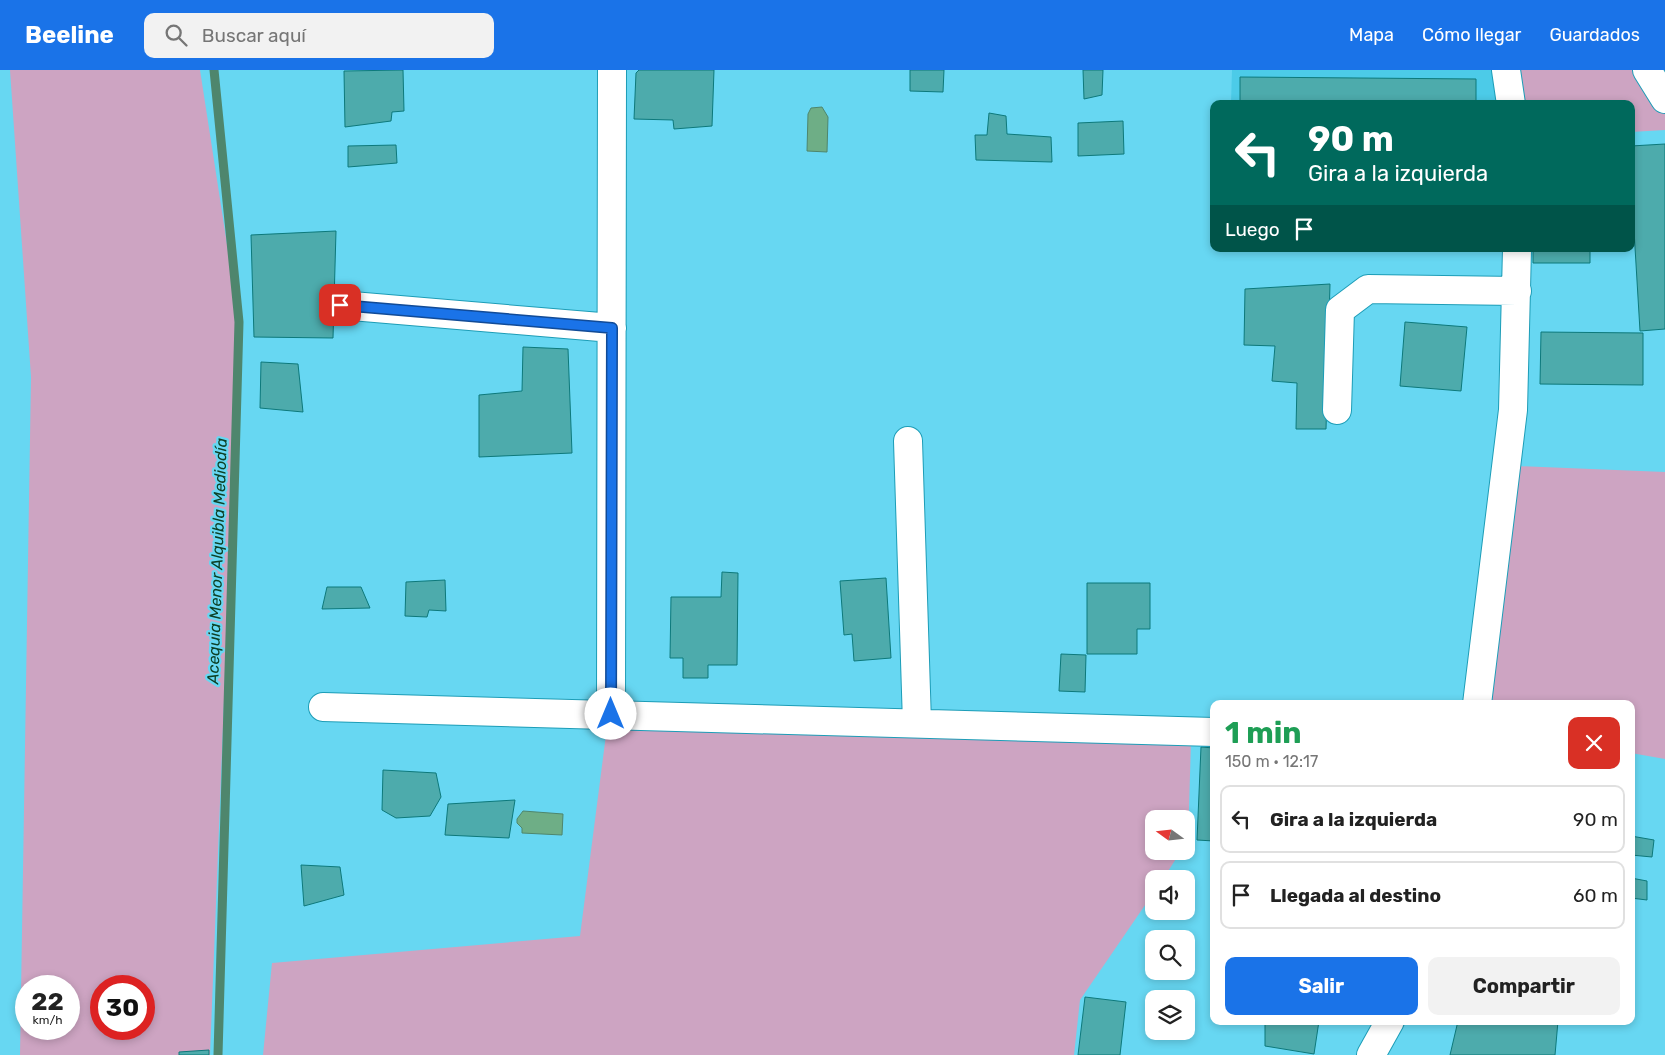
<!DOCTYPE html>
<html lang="es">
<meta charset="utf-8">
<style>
body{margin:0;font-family:Rubik,sans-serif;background:#f2f2f2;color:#222;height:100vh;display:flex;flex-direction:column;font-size:19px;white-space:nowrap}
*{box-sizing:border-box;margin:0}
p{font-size:16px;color:#767676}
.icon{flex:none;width:28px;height:28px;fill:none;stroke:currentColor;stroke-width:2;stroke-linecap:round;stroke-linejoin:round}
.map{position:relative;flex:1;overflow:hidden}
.side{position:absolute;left:1210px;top:630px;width:425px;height:325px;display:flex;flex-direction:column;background:#fff;border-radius:10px;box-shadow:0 2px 8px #0003}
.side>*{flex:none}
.banner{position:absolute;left:1210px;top:30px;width:425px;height:152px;border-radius:10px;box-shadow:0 2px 8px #0003;background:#00695c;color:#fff;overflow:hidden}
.needle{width:32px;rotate:285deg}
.tools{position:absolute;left:1145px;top:740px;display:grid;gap:10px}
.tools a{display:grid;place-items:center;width:50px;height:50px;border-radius:10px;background:#fff;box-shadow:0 2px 8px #0003;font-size:25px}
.speed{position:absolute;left:15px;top:905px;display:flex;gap:10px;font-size:25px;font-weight:700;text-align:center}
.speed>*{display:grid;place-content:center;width:65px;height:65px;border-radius:50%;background:#fff;box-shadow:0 2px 8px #0003;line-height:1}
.speed small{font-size:12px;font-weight:400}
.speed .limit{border:8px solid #d22;background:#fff;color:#111}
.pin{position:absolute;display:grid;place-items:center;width:42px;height:42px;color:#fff;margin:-21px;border-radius:10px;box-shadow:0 2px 8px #0006}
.me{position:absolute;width:55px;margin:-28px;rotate:0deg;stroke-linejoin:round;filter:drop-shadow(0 0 4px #0008)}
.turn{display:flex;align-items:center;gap:18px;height:105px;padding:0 15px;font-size:22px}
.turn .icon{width:65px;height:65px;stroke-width:2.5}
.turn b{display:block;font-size:35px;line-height:42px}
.then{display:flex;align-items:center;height:48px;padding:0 15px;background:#0003;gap:10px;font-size:19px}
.round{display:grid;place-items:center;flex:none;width:52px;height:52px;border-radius:10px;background:#f2f2f2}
.summary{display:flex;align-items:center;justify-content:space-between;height:85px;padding:0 15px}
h1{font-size:30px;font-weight:700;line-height:38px;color:#1e9e55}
.action{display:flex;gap:10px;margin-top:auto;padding:10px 15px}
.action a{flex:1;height:58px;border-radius:10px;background:#1a73e8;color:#fff;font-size:20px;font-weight:700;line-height:58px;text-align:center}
.action a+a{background:#f2f2f2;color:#222}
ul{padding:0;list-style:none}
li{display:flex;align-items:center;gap:15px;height:68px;margin:0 10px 8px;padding:0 5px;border:2px solid #e0e0e0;border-radius:10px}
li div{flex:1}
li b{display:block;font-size:19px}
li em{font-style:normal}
header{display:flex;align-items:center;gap:30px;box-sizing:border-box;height:70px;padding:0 25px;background:#1a73e8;color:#fff}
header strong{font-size:24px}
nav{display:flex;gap:28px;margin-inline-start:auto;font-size:18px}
.search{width:350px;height:45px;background:#f2f2f2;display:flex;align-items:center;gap:12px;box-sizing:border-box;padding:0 18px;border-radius:10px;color:#767676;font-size:19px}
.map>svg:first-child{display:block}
.built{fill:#4ccbe8}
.green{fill:#cda4c2;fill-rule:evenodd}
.water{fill:#6eae86;stroke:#4e866d}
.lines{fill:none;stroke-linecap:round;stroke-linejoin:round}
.stream{stroke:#4e866d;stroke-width:9}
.building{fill:#4dabac;stroke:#0d797b}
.minor-casing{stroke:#1d9db7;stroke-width:30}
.minor{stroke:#fff;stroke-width:28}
.route-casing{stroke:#114b97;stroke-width:12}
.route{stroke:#1a73e8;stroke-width:9}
.labels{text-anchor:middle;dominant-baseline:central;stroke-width:4.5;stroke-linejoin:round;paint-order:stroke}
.water-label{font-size:16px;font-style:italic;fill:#0d4026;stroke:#67d7f2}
</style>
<header>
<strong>Beeline</strong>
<div class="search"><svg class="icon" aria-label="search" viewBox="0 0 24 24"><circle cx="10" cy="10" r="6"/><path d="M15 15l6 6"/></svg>Buscar aquí</div>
<nav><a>Mapa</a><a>Cómo llegar</a><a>Guardados</a></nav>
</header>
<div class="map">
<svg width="1665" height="985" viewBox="0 0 1665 985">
<rect width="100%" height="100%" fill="#67d7f2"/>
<!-- built -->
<path class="built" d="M1232,0h262l3,34h-266z"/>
<!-- green -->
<path class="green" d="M10,0h190l39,252 -29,733h-190l11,-678zM26,916h43v43h-43zM101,916h43v43h-43z
M1517,0h148v60l-34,2v-28h-110z
M1515,396l150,6v287l-34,-6v-49h-139z
M607,657l584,14 -3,101 -2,2v-25h-32v32h27l-18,28h-9v13l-74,108 -6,55h-811l9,-92 308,-27z"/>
<!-- water -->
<path class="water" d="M822,37l6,10 -1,35 -20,-1 1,-37 3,-6z
M523,741l40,3 -1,21 -40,-2v-5l-5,-5v-4z"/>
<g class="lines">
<!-- stream -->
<path class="stream" d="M214,0l25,252 -21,733"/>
</g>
<!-- building -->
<path class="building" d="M403,0l1,41 -12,1 -1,9 -46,6 -1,-56z
M639,0h75l-2,56 -38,3 -1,-9 -39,-1 2,-46z
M910,0h34l-1,22 -33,-1z
M1083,0h20l-1,25 -18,4z
M1240,7l236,2v25h-236z
M989,43l17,3 1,18 44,3 1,25 -76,-2 -1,-25h12z
M1123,51l1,33 -46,2v-33z
M1665,74v185l-25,2 -9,-151v-34z
M396,75l1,18 -49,4v-21z
M336,161l-3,107 -79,-1 -3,-102z
M1533,179h57v14h-57z
M1330,214l-4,145h-30l1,-46 -25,-2 3,-35 -31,-1 1,-56z
M1405,252l62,5 -6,64 -61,-5z
M1541,262l102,1v52l-103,-1z
M523,277l45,2 4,104 -93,4v-62l43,-4z
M261,292l37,2 5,48 -43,-4z
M722,502l16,1 -1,92h-29v13h-25v-20h-13l1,-61h50z
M886,508l5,80 -37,3 -2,-27 -8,1 -4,-54z
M445,510l1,31 -17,-1 -2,7 -22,-1 1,-34z
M1087,513h63v46h-13v25h-50z
M327,517h34l9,21 -48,1z
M1061,584l25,1 -1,37 -26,-1z
M1201,677l13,1v93l-17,-1z
M383,700l53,3 5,24 -11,19 -34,2 -14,-8z
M515,730l-6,38 -64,-3 3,-31z
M1631,766l23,4 -2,17 -21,-2z
M301,795l39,2 4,28 -40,11z
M1631,808l16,3v19l-16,-2z
M1085,927l41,5 -6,53h-42z
M1265,951h54l-5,33 -49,-8z
M1458,951h100l-3,34h-105z
M209,980v5h-30v-3z"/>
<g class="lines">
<defs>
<path id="minor" d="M1506,0l5,34
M1647,0l18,29
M340,235l272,23
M1337,340l3,-100 28,-21 149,2
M908,371l9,282
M1477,634l36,-294 4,-161
M323,637l891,25
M611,644l1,-644
M1371,985l19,-34"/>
</defs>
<!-- minor casing -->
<use href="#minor" class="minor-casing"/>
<!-- minor -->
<use href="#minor" class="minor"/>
</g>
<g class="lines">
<defs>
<path id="route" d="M340,235l272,23 -1,386"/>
</defs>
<!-- route casing -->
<use href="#route" class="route-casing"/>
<!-- route -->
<use href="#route" class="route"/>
</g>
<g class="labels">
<!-- water labels -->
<g class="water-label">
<text transform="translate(217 491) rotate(-88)">Acequia Menor Alquibla Mediodía</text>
</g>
</g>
</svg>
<div class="tools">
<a><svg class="needle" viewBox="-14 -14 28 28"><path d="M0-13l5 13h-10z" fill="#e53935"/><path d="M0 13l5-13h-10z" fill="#767676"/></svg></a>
<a><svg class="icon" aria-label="sound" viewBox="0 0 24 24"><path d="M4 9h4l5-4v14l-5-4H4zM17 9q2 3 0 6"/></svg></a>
<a><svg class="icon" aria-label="search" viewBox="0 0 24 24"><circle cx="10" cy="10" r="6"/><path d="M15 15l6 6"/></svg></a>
<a><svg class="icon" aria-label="layers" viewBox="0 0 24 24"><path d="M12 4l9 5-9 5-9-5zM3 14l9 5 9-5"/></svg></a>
</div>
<div class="speed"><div>22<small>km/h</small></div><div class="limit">30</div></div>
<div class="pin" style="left:340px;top:235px;background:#d93025"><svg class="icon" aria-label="arrive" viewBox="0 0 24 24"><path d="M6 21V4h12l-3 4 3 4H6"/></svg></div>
<svg class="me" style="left:611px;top:644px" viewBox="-20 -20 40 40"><circle r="19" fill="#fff"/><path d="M0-13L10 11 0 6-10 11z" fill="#1a73e8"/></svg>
<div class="banner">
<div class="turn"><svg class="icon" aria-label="left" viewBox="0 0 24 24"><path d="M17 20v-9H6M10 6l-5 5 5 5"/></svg><div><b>90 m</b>Gira a la izquierda</div></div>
<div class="then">Luego<svg class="icon" aria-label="arrive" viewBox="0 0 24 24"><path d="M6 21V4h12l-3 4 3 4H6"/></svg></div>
</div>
<section class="side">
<div class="summary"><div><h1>1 min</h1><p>150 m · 12:17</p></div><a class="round" style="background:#d93025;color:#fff"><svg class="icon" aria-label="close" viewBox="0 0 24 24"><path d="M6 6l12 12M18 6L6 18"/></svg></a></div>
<ul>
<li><svg class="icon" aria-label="left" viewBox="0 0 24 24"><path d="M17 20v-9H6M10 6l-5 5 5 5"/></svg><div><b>Gira a la izquierda</b></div><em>90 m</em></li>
<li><svg class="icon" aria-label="arrive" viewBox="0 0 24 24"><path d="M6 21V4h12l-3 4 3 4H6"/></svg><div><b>Llegada al destino</b></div><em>60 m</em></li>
</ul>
<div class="action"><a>Salir</a><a>Compartir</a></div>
</section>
</div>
